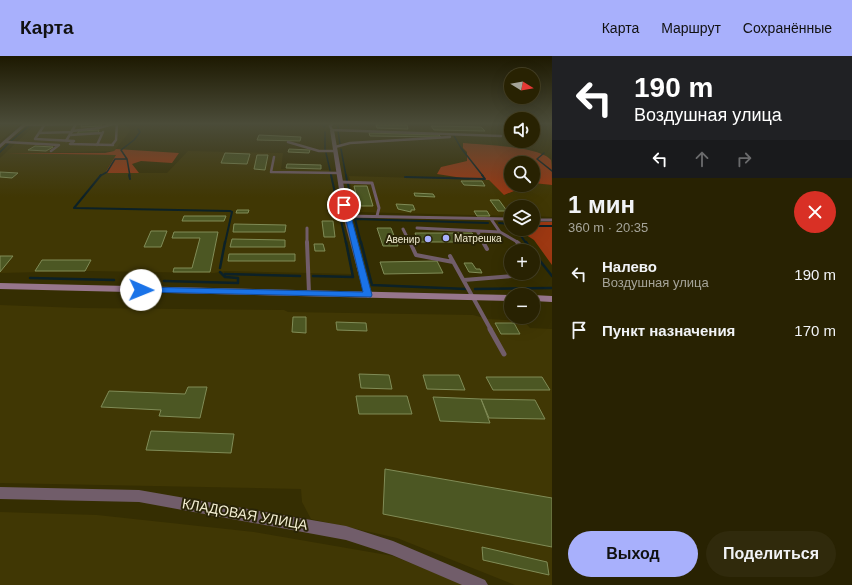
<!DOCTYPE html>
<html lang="ru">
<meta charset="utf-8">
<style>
body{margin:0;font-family:Arial,sans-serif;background:#302a0c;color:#f1f3f6;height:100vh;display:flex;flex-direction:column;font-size:15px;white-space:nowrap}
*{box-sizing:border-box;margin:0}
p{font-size:13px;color:#a5a499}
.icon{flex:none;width:22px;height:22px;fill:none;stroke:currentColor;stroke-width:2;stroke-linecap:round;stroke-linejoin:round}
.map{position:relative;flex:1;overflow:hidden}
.panel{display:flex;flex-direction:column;background:#282202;width:300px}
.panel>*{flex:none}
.hud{background:#202124;color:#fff;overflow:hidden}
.needle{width:26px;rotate:101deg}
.controls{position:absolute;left:504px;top:12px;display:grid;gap:8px}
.controls a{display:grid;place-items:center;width:36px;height:36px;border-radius:50%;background:#282202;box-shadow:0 4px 16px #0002,0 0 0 1px #443f24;font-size:20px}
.pin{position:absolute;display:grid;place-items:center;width:34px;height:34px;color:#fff;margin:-17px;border:2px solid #fff;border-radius:50%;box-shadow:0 1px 4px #0007}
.me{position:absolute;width:44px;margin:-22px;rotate:91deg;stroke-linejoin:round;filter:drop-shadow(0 0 3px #0008)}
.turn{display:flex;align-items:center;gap:14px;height:84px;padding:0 16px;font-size:18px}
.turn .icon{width:52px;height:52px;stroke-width:2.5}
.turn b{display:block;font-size:28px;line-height:34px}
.lanes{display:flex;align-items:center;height:38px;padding:0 16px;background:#0003;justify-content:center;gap:20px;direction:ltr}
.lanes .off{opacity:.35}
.round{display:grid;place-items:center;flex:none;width:42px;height:42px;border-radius:21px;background:#302a0c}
.overview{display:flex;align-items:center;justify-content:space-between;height:68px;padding:0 16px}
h1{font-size:24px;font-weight:600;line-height:30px}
.cta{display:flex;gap:8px;margin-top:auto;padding:8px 16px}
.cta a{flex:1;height:46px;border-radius:24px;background:#a8b0fc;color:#111;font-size:16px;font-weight:600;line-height:46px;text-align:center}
.cta a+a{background:#302a0c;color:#f1f3f6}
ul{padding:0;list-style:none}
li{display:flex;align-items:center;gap:12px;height:56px;padding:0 16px}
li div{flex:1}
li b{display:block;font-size:15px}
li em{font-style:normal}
header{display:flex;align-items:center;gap:24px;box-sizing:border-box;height:56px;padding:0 20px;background:#a8b0fc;color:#111}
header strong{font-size:19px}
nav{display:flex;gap:22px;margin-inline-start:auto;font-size:14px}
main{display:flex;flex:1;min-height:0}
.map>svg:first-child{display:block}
.built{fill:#403704}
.forest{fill:#9d3812}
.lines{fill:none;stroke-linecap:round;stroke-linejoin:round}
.stream-far2{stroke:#0c2127;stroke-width:1.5}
.stream-far1{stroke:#0c2127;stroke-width:2}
.stream{stroke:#0c2127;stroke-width:2.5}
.building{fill:#4c5723;stroke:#808c57}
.service-far3{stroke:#715d6a;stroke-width:2.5}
.service-far2{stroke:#715d6a;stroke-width:3}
.service-far1{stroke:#715d6a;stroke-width:4}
.service{stroke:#715d6a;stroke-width:5}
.minor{fill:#715d6a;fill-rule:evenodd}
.secondary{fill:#97768c;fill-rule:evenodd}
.route{fill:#1a73e8;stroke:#114b97}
.poi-dot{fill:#a8b0fc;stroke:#292407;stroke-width:1.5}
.labels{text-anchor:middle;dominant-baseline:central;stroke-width:4;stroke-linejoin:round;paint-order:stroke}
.far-poi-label{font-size:10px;fill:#f3eed2;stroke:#292407;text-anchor:start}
.near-street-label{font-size:14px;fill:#f3eed2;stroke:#292407}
</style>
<header>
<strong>Карта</strong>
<nav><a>Карта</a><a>Маршрут</a><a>Сохранённые</a></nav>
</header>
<main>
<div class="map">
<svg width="552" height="529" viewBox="0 0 552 529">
<rect width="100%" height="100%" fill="#352e02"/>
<!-- built -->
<path class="built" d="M0,67h22l-22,18z
M37,67h89l-1,2 6,5 -17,21 -75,2 77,2 -11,18h62l21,-22 95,2 -2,16 48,1 23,104 -127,-3 -11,2 -129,-2 -85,2v-115z
M349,120l140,4 15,15 29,-10v-2l19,2v32l-19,-1v-9h-22v9l-154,-4z
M0,249l80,3 204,2 4,2 185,3 15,4 36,2 6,7 22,1v256h-37l-118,-47 -86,-19 -9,-17 -1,-13 -301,-6z
M0,456l97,3 157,17 139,24 72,29h-465z"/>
<!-- forest -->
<path class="forest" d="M463,87c18,2 77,3 88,17 1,5 1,18 1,25l-19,-2v-20h-22v22h18l-25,10 -15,-15h-14l-38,-6 4,-7 26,-6v-9l-4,-4z
M116,93l63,4 -7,10 -31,-2 -9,3 7,9h-34l11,-18 -110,-2h99l9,-2z
M533,166h19v43l-18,-25 -17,-11h16z"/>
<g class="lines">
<!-- stream-far2 -->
<path class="stream-far2" d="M338,67v5
M324,71l1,-4
M338,75l2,13
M325,76v4
M453,78l8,14 22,28
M325,81v13
M11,85l18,-15
M341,93l5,27
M0,96l9,-9
M326,97l4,17
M544,97l-7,6 15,12
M100,120l7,-4 8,-13h12
M130,120l-3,-17 -6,-9 13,-10 6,-8 -2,-3"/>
<!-- stream-far1 -->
<path class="stream-far1" d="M101,119l-27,33 156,3 2,1 -7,31
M129,119l1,4
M331,119l15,68
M346,119l1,6
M405,121l80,2 -3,-4
M348,128l5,29
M499,167l12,1
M533,170h19
M516,173l10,14
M361,187l-6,-24 133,4"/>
<!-- stream -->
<path class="stream" d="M361,186l11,43 94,4
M526,186l6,9
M533,196l19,24
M220,212l5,-26
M225,218l75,2
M313,220l40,1 -7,-35
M30,222l84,2
M128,224l26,1
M164,225l74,2v-5l-13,-1 -5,-5
M475,233l77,-1"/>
</g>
<!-- building -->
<path class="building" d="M102,67l-1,3 -20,1 1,-3z
M376,69h31l1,4 -31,-1z
M431,70l50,1 4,4 -51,-1z
M99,74l-1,3 -21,1 2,-3z
M369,77l70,2 2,2 -71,-1z
M259,79l42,2 -1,4 -43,-1z
M35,90l18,1 -7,4 -18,-1z
M289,93l21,1 -1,3 -21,-1z
M225,97l25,1 -3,10 -26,-1z
M257,99h11l-3,15 -11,-1z
M287,108l34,1v4l-35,-1z
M0,116l18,1 -6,5 -12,-1z
M461,125h21l3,5 -21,-1z
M354,130h13l6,20h-14z
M414,137l19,1 2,3 -20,-1z
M490,144h9l8,11h-9z
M396,148l17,1 2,5h-4v2l-13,-3z
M237,154h12l-1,3h-12z
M474,155h13l3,5h-13z
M184,160h42l-2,5h-42z
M322,165h11l2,16h-11z
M234,168l52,1 -1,7h-52z
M377,172h14l7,18h-15z
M151,175h16l-6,16h-17z
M174,176h44l-8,40h-37l1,-4h18l8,-30h-28z
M415,177h57l6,9h-59z
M232,183l53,1v7h-55z
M314,188h9l2,7h-10z
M229,198h66v7h-67z
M0,200h13l-13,16z
M42,204h49l-6,11h-50z
M437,205l6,12 -59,1 -4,-12z
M464,207h8l4,6h4l2,4 -13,-1z
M293,261h13v16l-14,-1z
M336,266l30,1 1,8 -30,-1z
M495,267h19l6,11h-19z
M359,318l30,1 3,14 -31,-1z
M423,319h36l6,15 -38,-1z
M486,321h56l8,13h-57z
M188,331h19l-7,31 -41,-2 2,-6 -60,-3 8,-16 76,3z
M356,340h51l5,18h-53z
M433,341l48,2 9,24 -50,-2z
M481,343l54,1 10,19 -56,-1z
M151,375l83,3 -3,19 -85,-3z
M385,413l167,29v49l-169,-33z
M482,491l65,15 2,13 -66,-15z"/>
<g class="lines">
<!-- service-far3 -->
<path class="service-far3" d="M333,67l-3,3 2,4 169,6
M45,68l-10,15 39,2 -4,3 43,1
M76,68l15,-1
M26,69l50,-1 -10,17
M72,75l27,-3 17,-5
M39,77l33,-1
M70,79l32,-2
M6,86l53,3 -8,6
M288,86l31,9h17
M97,89l6,-13
M112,89l4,-5 1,-17
M335,91l15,-4 100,-6
M274,101l-3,15 68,1"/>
<!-- service-far2 -->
<path class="service-far2" d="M340,126l32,1 7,25 -2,8
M346,160l165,3
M533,164h19
M307,172v15
M417,172l83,4 -9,-13
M403,173l7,14
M477,175l7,12
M500,176l19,11"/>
<!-- service-far1 -->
<path class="service-far1" d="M307,186l2,51
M410,186l6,13 37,7
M483,186l4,7
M517,186l8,9
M450,200l41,74
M464,224l48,-4 9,-3"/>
<!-- service -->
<path class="service" d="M490,273l14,25"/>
<!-- minor -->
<path class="minor" d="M24,67h5l-29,25v-4z
M332,73l2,1 15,86 23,79 -4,3 -4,-3 -21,-79 -13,-86z
M0,431l139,3 207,36 47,15 92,39 3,5h-26l-70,-30 -46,-15 -207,-38 -139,-3z"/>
<!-- secondary -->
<path class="secondary" d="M0,227l511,12v6l-511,-12z
M533,239l19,1v6l-19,-1z"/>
</g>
<!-- sky -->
<linearGradient id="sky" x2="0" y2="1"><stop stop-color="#1d1901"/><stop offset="0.48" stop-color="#4b4c39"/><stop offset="1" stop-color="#4b4c39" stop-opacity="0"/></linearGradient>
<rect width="552" height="141" fill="url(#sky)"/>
<!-- route -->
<path class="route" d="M342,147l6,2 24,90 -1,2 -230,-5 -4,-2 4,-3 222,5z"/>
<!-- markers -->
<g class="poi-dot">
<circle cx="446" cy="182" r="4"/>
<circle cx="428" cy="183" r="4"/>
</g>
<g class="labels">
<!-- far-poi labels -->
<g class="far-poi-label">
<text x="454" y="182">Матрешка</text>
<text x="420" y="183" text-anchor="end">Авенир</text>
</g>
<!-- near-street labels -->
<g class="near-street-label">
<text transform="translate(245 458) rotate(10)">КЛАДОВАЯ УЛИЦА</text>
</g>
</g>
</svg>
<div class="controls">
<a><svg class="needle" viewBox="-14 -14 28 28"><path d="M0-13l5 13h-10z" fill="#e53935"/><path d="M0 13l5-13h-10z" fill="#a5a499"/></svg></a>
<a><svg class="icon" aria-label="sound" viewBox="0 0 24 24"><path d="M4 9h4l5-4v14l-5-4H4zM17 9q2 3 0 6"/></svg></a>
<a><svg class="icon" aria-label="search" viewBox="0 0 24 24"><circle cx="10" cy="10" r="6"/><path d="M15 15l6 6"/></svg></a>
<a><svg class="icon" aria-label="layers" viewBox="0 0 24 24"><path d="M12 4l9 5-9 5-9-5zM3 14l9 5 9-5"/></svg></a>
<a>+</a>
<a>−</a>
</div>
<div class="pin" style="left:344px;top:149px;background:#d93025"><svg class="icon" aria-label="arrive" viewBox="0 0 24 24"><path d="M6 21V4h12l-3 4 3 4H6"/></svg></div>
<svg class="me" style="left:141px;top:234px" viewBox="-20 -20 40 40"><circle r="19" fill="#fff"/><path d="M0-13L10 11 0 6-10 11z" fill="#1a73e8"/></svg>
</div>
<section class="panel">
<div class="hud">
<div class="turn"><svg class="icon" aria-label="left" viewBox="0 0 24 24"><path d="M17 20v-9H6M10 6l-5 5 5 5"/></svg><div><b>190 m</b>Воздушная улица</div></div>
<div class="lanes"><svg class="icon" aria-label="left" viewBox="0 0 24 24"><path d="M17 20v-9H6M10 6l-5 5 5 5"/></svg><svg class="icon off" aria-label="ahead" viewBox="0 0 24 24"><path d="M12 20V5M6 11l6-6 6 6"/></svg><svg class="icon off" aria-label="right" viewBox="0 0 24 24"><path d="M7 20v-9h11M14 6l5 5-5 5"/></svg></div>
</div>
<div class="overview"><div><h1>1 мин</h1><p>360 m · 20:35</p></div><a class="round" style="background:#d93025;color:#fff"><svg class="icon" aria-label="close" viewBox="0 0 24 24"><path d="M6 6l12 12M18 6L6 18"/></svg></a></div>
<ul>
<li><svg class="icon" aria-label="left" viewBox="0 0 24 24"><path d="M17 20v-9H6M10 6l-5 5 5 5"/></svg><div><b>Налево</b><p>Воздушная улица</p></div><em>190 m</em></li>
<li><svg class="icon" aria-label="arrive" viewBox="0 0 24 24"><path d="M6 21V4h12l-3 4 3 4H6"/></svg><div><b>Пункт назначения</b></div><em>170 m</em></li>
</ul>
<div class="cta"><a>Выход</a><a>Поделиться</a></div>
</section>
</main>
